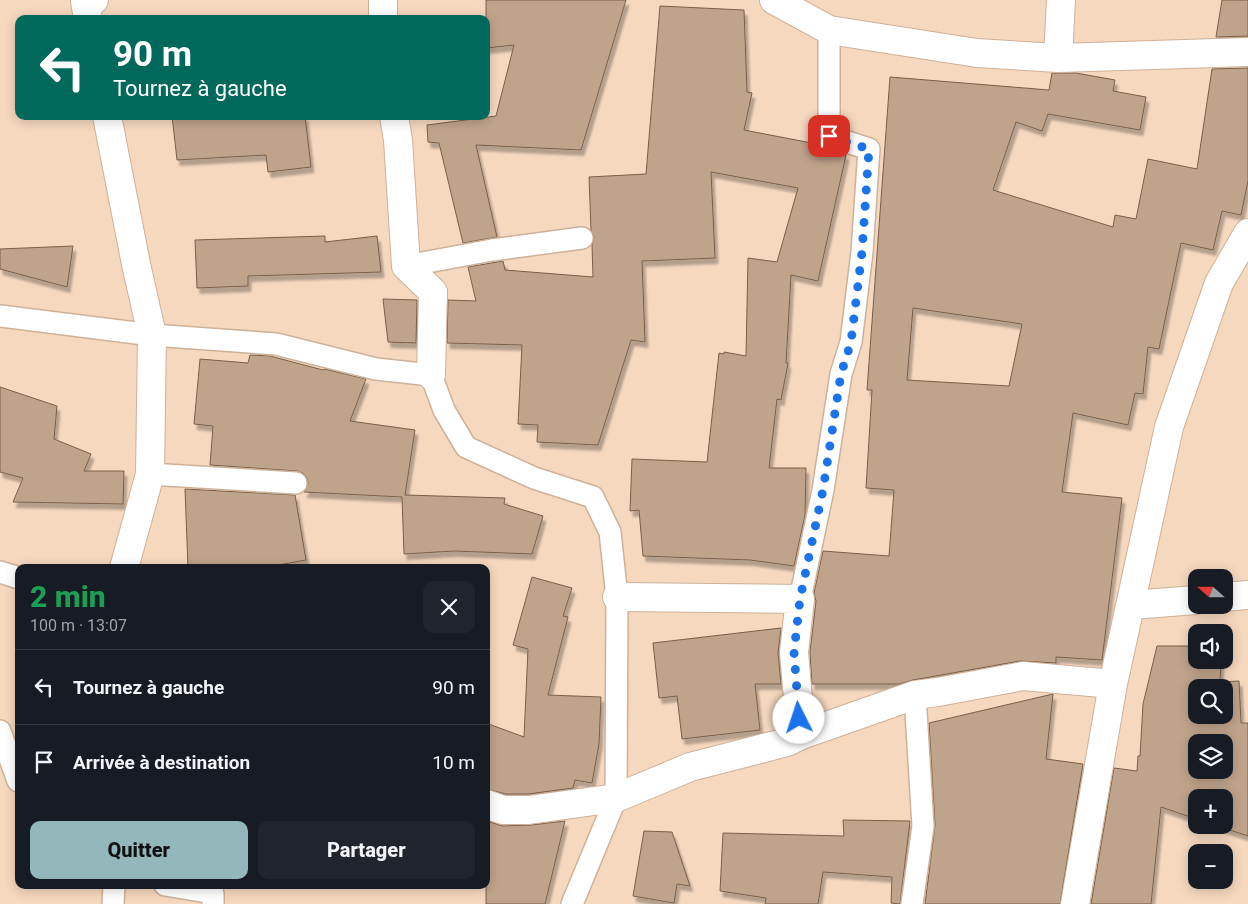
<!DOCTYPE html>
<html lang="fr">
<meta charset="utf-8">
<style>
body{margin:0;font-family:Roboto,sans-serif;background:#20242c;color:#f1f3f6;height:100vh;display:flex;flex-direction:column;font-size:19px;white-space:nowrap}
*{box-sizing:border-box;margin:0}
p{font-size:16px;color:#9ea1a6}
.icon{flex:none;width:28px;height:28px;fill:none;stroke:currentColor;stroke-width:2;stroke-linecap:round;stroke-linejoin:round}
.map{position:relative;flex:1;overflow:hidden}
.details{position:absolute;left:15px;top:564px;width:475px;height:325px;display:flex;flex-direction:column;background:#171b24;border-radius:10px;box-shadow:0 2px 12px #0003}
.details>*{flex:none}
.banner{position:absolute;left:15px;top:15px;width:475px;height:105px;border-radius:10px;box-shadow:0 2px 12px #0003;background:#00695c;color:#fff;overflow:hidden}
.needle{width:32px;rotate:291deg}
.controls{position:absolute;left:1188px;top:569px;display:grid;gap:10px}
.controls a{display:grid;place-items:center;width:45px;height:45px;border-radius:10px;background:#171b24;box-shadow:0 2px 12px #0003;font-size:25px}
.pin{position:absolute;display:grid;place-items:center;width:42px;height:42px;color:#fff;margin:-21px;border-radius:10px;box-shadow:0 2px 8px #0006}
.me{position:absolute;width:55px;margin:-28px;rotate:356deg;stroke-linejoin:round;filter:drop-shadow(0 0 4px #0008)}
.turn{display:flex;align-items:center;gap:18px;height:105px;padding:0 15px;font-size:22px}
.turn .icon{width:65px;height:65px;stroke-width:2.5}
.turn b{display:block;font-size:35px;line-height:42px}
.round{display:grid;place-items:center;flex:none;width:52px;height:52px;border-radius:10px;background:#20242c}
.headline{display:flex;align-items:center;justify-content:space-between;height:85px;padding:0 15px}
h1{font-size:30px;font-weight:800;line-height:38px;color:#1e9e55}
.primary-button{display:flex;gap:10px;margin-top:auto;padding:10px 15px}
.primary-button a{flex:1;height:58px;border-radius:10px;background:#93b7bb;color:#111;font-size:20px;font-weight:800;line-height:58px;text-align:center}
.primary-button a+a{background:#20242c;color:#f1f3f6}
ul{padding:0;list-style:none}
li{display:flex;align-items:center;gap:15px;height:75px;padding:0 15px;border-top:1px solid #363941}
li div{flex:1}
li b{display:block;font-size:19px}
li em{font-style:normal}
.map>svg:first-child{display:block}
.building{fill:#c0a38b;stroke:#795f49;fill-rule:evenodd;filter:url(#shadow)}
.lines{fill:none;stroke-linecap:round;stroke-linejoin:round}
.lane-casing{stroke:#ceb199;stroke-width:24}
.street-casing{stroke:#ceb199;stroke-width:30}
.lane{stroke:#fff;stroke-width:21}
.street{stroke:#fff;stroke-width:28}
.route{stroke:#1a73e8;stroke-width:9;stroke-dasharray:0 16.2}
</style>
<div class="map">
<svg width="1248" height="904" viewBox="0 0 1248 904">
<defs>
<filter id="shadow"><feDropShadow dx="3" dy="5.5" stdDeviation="1" flood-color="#0004"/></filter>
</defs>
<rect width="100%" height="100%" fill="#f6d8bf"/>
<!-- building -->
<path class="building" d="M486,0h140l-45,150 -105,-5 21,92 -34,6 -24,-100 -11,-1 -1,-17 69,-9 18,-71 -28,3z
M1222,0h26v36l-32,1z
M660,6l84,4 3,82 5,1 -8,37 78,15 24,10 -28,126 -27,-6 -5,88h2l-7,37 -4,-1 -8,69h37l-1,47 -11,51 -44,-6 -107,-4 -4,-46 -9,1 2,-52 75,3 12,-109 5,1v-2l22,4 2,-98 29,4 21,-74 -87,-16 4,86 -73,3 3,81 -14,-2 -33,105 -61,-3 1,-17 -20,-1 4,-79 -75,-2 1,-43 28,1 -8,-34 35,-6 2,9 88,7 -1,-32 2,-8 -3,-7 -2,-53 57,-3z
M1248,68v113l-7,34 -19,-4 -9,39 -32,-7 -22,106 -11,-2 -5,47 -8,-1 -7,32 -55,-12 -11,79 60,6 -20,162 -46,-3v6l-36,-2 -107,19 -14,4h-87l-2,-32 6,-51 -2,-8 9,-42 66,5 5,-66 -28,-2 6,-98h-5l23,-313 159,13 3,-17h24l39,7 -2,11 33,6 -6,33 -92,-16 -6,17 -26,-9 -23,68 120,37 2,-12 21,4 12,-60 49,10 15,-100zM913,308l109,16 -13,62 -102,-6z
M172,116h133l6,51 -43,5 -2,-17 -89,5z
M325,236v6l52,-6 4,36 -133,4v10l-51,2 -2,-48z
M73,246l-6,41 -67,-18v-20z
M383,299l34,1 -1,43 -28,-1z
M250,355l20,1 53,14 1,-1 42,10 -16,42 65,9 -10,65 100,3 -1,6 39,12 -11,38 -78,-3 -50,3 -2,-57 -98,-5 4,-8 -1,-6 -4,-5 -6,-2 -87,-6 3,-39 -19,-2 6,-65 48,4z
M0,387l57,19 -3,33 37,15 -7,17h40l-1,33 -110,-2 10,-24 -23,-6z
M185,489l110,6 11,65 -44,8h-74z
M532,577l40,11 -9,28 5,1 -20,78 53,2 -2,47 -7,39 -17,-3 -2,8 -45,6h-22l-20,-5v-66l38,14 4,-88 -15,-4z
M781,628l-3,25 3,31h-26l5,46 -78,9 -5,-43 -18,2 -6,-55z
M1157,646h39v14h25l-1,22 19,-1 2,42h7v113l-33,-11h9v-27h-28v21l-35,-12 -10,97h-60l23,-136 23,3 1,-15h2l3,-52zM1196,688h28v27h-28zM1196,742h28v28h-28z
M1053,694l-7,65 37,5 -23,140h-135l10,-79 -6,-102z
M843,820l67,1 -10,83 -9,-1 1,-26 -69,-5 -5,32h-53l1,-6 -46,-7 3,-58 121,3z
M486,821l17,5 28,-1 34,-4 -20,83h-59z
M644,831l28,1 18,54 -13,-2 -3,19 -41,-7z"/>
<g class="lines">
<defs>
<path id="lane" d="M406,266l86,-16 90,-12
M0,316l152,19 124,9 100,25 55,6 13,35 22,37 68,31 59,19 17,35 7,65 -1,201 -44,106
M150,474l146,9
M0,572l19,6
M800,599l23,-109 18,-116 10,-32 11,-90 7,-103 -40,-13v-106
M0,731l18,50
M165,885l48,8v11
M113,904l1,-19
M912,904l11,-78 -8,-131"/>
<path id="street" d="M774,0l55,30 148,23 81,5 190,-6
M88,19l-3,-18 9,-1
M383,19v-19
M1058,58l3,-58
M107,116l29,148 16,71 -2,139 -26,94
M394,116l4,24 8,126 27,26 -2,83
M617,597l183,2 -6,53 7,83
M1224,597l24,-2
M1131,605l65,-5
M486,804l17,6h26l87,-12 74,-31 97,-25 14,-7 114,-40 23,-3 85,-16 90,8
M1075,904l38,-220 56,-257 50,-144 29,-50"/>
</defs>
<!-- lane casing -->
<use href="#lane" class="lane-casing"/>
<!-- street casing -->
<use href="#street" class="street-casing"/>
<!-- lane -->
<use href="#lane" class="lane"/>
<!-- street -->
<use href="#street" class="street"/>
</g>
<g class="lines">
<!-- route -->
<path class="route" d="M799,718l-5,-66 6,-53 23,-109 18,-116 10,-32 11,-90 7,-103 -40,-13"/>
</g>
</svg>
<div class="controls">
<a><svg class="needle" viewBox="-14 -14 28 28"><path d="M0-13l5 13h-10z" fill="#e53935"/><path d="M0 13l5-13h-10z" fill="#9ea1a6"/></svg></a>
<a><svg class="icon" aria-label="sound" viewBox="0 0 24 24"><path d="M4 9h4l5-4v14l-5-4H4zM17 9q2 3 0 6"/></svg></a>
<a><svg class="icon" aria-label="search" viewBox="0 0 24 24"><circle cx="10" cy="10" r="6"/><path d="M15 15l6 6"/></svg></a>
<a><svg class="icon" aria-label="layers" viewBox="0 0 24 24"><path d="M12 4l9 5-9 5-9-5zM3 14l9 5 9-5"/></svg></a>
<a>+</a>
<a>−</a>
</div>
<div class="pin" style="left:829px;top:136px;background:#d93025"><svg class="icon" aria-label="arrive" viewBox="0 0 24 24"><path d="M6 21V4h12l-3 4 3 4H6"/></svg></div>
<svg class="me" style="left:799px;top:718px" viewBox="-20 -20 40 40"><circle r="19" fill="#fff"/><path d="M0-13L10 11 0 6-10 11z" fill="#1a73e8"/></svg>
<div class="banner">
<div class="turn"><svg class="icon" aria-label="left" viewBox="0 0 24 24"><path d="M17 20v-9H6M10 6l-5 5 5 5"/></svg><div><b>90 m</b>Tournez à gauche</div></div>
</div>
<section class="details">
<div class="headline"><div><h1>2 min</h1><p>100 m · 13:07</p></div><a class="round"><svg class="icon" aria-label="close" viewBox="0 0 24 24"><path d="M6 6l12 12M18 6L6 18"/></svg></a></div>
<ul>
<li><svg class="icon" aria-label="left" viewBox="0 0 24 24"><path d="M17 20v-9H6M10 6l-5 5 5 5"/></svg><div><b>Tournez à gauche</b></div><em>90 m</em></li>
<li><svg class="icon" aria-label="arrive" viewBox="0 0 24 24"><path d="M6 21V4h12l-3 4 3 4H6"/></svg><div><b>Arrivée à destination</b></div><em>10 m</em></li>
</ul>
<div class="primary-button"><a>Quitter</a><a>Partager</a></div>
</section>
</div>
